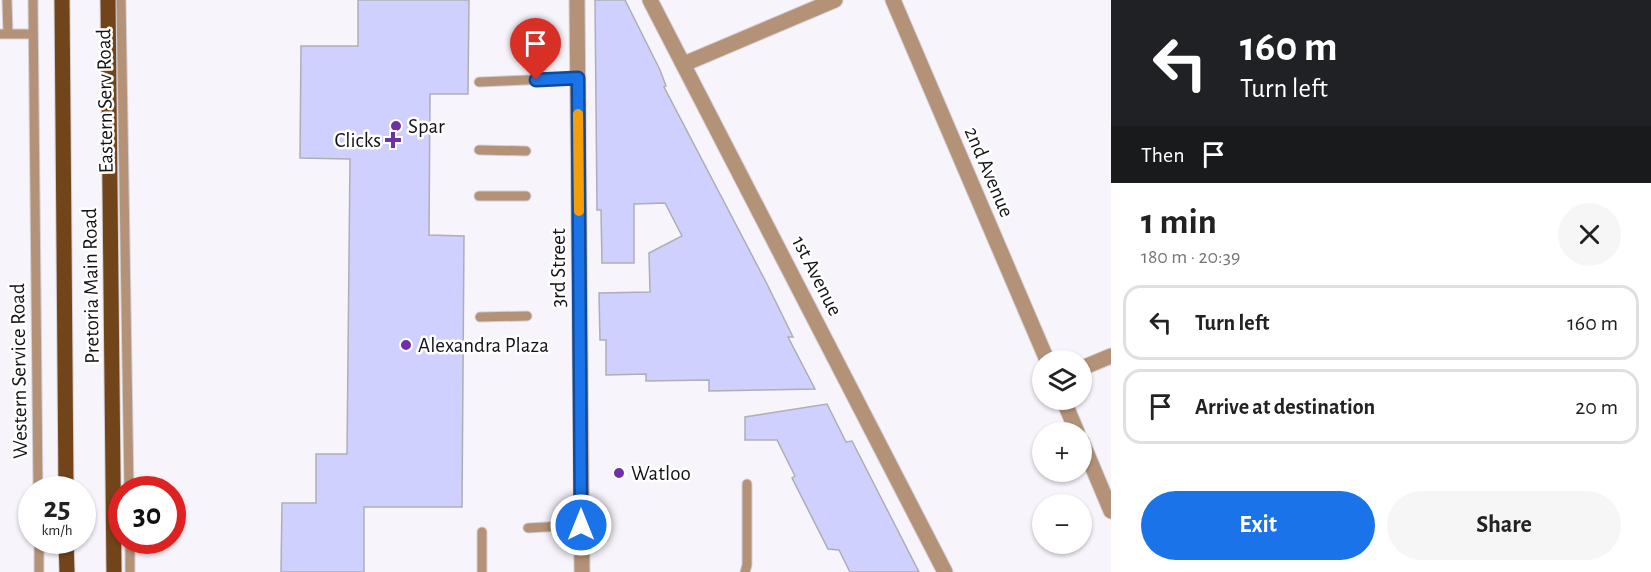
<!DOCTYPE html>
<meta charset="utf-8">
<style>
body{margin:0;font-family:"Alegreya Sans",sans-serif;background:#f6f6f6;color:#222;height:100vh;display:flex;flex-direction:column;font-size:22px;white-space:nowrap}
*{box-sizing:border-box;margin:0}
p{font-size:20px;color:#767676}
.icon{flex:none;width:33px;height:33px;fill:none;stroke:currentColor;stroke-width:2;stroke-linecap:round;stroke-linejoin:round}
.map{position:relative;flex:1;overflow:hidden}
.sheet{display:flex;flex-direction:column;background:#fff;width:540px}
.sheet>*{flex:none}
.guide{background:#202124;color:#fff;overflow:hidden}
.fabs{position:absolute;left:1032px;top:350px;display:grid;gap:12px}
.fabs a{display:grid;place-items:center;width:60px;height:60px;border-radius:50%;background:#fff;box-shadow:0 2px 4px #0004;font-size:30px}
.speed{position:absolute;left:18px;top:476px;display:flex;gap:12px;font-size:30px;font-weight:700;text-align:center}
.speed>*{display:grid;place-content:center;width:78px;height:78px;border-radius:50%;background:#fff;box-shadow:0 2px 4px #0004;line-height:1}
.speed small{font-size:15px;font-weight:400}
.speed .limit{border:9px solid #d22;background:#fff;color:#111}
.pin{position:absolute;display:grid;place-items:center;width:51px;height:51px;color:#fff;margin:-62px -26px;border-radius:50% 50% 50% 0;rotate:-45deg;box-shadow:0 0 6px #0007}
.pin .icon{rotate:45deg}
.me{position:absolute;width:66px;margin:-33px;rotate:0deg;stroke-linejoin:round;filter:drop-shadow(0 0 4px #0008)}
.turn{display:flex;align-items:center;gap:21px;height:126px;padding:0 30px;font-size:27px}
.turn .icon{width:78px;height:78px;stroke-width:2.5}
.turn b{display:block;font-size:42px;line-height:51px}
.then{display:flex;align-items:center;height:57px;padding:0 30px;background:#0003;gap:12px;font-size:22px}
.round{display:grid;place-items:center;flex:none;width:63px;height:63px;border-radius:32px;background:#f6f6f6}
.overview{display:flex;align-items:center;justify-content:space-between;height:102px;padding:0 30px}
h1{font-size:36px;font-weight:600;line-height:45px}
.cta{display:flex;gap:12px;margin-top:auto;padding:12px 30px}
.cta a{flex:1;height:69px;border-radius:36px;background:#1a73e8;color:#fff;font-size:24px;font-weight:600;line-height:69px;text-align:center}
.cta a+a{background:#f6f6f6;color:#222}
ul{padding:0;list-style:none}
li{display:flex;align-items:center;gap:18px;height:75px;margin:0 12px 9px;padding:0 18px;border:3px solid #e0e0e0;border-radius:18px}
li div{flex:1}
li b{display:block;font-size:22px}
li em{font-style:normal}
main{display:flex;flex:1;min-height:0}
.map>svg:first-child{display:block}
.building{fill:#cfd0fe;stroke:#aeaeb5;stroke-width:1.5}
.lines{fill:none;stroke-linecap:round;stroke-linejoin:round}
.service-casing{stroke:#d3d0d6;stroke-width:11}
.minor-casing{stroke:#d3d0d6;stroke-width:17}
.primary-casing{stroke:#d3d0d6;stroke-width:17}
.service{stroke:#b49278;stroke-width:9}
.minor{stroke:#b49278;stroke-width:15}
.primary{stroke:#72441a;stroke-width:15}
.route-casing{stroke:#114b97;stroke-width:15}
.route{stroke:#1a73e8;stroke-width:10}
.slow{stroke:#f59e0b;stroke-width:10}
.poi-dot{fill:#7031a6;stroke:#fff;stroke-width:2}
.labels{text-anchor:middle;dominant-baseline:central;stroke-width:5;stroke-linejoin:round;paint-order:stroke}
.street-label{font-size:21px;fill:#141315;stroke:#fff}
.poi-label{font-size:21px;fill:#141315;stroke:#fff;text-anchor:start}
</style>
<main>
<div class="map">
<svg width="1111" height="572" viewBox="0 0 1111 572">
<rect width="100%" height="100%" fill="#f7f4fb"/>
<!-- building -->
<path class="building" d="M358,0h111l-1,94h-38l-1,141 35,1 -2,271h-98v65h-83l1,-69h34v-49h31l3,-295 -50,-1 1,-112h57z
M595,0h30l35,70 6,16 -2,1 103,197 26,53h-5l27,52 -106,2v-11l-63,1v-7l-40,1v-35h-6l-1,-47 51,-1 -1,-39 33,-17 -17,-33 -31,1v59h-32l-1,-53h-4z
M827,404l19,38 6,-1 67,131h-69l-11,-22 -11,-1 -36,-71 3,-2 -18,-36h-32v-23z"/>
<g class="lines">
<defs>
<path id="service" d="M33,0l5,489
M121,0l8,489
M0,34h8l-1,-34
M8,34h25
M479,82l99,-4
M479,150l47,1
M479,196h47
M480,317l47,-1
M528,528l53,-3
M39,540v32
M130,540v32
M482,572v-40
M745,572l2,-7v-81"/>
<path id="minor" d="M577,0l5,572
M650,0l295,572
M893,0l154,360
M684,64l151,-64
M1082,368l29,-12
M1063,399l14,33
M1082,442l29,69"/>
<path id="primary" d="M62,0l4,489
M108,0l6,572
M66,540l1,32"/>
</defs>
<!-- service casing -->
<use href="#service" class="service-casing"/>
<!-- minor casing -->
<use href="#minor" class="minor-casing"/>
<!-- primary casing -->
<use href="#primary" class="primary-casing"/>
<!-- service -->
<use href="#service" class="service"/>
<!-- minor -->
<use href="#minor" class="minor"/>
<!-- primary -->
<use href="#primary" class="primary"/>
</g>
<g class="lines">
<defs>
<path id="route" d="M536,80l42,-2 3,447"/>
</defs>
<!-- route casing -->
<use href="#route" class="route-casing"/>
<!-- route -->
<use href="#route" class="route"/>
<!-- slow -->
<path class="slow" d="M578,114l1,97"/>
</g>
<!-- markers -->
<g class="poi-dot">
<circle cx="396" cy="126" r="6"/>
<path d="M390 131h6v6h6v6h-6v6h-6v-6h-6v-6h6z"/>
<circle cx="406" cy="345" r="6"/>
<circle cx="619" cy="473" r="6"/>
</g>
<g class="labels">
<!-- street labels -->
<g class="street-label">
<text transform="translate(105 101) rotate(-91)">Eastern Serv Road</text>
<text transform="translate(989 172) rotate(67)">2nd Avenue</text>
<text transform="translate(558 268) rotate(-90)">3rd Street</text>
<text transform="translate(817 276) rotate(63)">1st Avenue</text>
<text transform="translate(91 286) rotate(-91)">Pretoria Main Road</text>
<text transform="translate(19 371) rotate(-91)">Western Service Road</text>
</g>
<!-- poi labels -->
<g class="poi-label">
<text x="408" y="126">Spar</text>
<text x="381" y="140" text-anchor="end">Clicks</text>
<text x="418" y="345">Alexandra Plaza</text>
<text x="631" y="473">Watloo</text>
</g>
</g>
</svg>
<div class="fabs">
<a><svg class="icon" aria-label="layers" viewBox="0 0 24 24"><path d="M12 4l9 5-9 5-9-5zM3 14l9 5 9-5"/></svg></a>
<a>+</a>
<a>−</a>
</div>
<div class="speed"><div>25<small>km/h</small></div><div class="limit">30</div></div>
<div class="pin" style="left:536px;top:80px;background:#d93025"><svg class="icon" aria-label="arrive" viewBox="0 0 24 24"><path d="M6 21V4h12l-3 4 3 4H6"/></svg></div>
<svg class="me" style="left:581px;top:525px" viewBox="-20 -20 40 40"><circle r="17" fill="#1a73e8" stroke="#fff" stroke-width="3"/><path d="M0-11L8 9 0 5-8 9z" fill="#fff"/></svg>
</div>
<section class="sheet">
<div class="guide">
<div class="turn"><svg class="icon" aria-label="left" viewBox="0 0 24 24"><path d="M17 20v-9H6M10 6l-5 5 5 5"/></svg><div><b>160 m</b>Turn left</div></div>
<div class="then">Then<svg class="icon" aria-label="arrive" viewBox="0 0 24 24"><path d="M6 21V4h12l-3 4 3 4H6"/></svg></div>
</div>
<div class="overview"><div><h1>1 min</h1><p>180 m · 20:39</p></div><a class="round"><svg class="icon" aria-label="close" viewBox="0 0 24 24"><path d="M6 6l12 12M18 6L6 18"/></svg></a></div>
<ul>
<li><svg class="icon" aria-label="left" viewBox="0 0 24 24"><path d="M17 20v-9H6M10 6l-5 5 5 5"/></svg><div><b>Turn left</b></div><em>160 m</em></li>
<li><svg class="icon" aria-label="arrive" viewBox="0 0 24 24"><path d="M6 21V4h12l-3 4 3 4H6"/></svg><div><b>Arrive at destination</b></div><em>20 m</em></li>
</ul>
<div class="cta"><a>Exit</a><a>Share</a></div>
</section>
</main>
